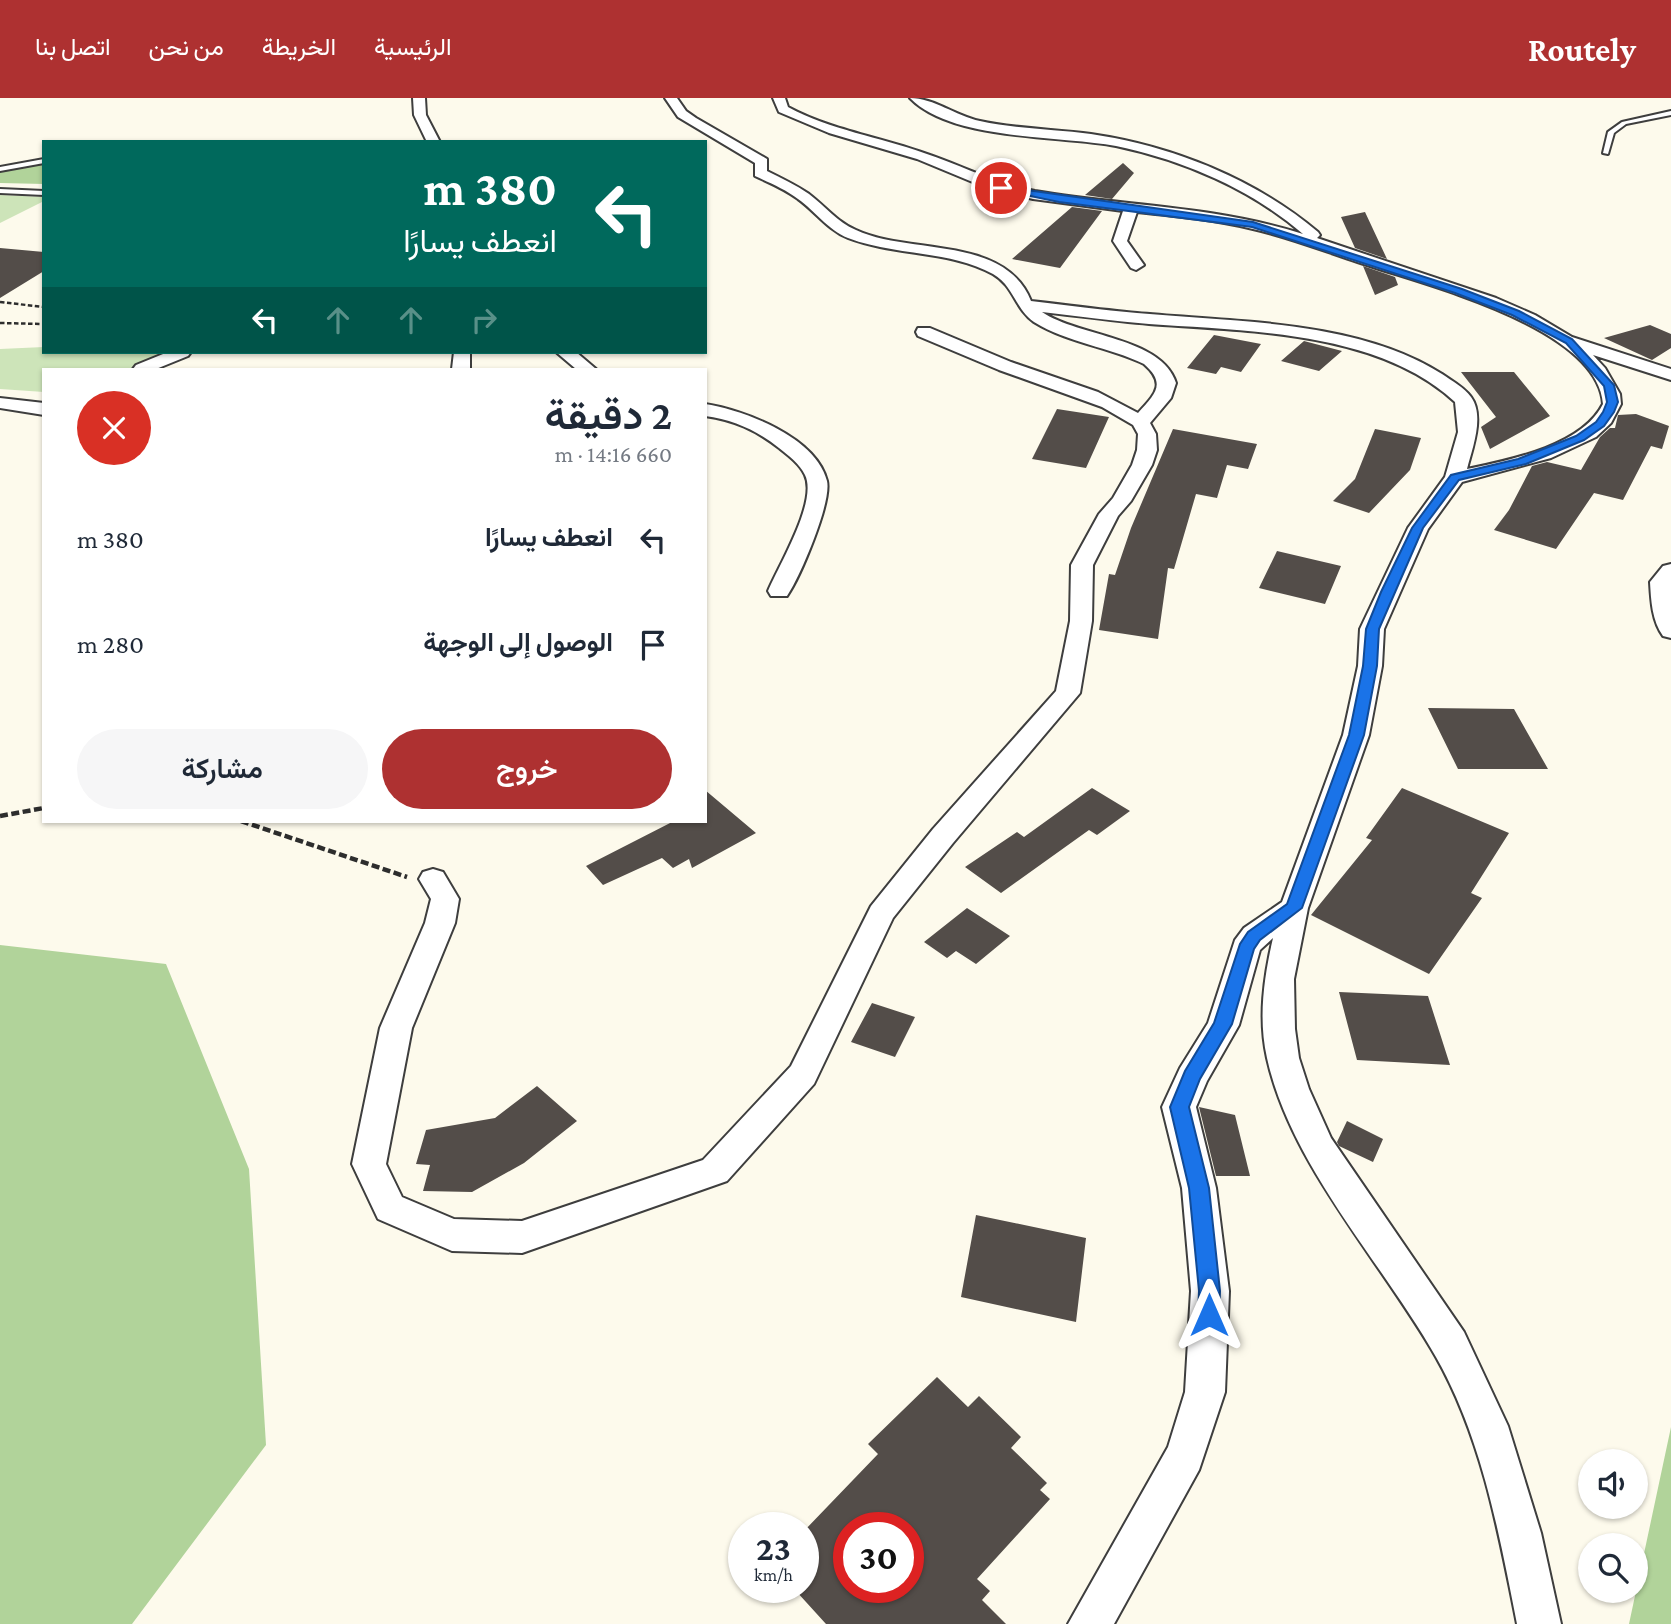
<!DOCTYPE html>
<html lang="ar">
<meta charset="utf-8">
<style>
body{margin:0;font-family:"Crimson Pro",Vazirmatn,serif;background:#f6f6f7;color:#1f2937;direction:rtl;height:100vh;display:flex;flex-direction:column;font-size:26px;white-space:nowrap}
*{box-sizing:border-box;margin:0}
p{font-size:23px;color:#747a83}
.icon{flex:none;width:38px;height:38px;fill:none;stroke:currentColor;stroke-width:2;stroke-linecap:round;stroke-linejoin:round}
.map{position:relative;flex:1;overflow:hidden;direction:ltr}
.panel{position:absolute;left:42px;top:270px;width:665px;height:455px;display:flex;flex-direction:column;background:#fff;border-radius:0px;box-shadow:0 2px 5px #0004;direction:rtl}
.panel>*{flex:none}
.hud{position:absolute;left:42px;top:42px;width:665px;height:214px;border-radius:0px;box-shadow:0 2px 5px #0004;direction:rtl;background:#00695c;color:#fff;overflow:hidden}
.tools{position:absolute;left:1578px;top:1351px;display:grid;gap:14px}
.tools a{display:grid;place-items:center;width:70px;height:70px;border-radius:50%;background:#fff;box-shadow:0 2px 5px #0004;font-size:35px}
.speed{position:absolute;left:728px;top:1414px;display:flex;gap:14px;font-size:35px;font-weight:700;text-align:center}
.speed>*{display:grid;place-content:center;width:91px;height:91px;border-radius:50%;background:#fff;box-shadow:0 2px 5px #0004;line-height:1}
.speed small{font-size:18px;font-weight:400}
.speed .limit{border:10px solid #d22;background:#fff;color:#111}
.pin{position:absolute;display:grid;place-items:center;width:60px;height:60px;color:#fff;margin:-30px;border:4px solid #fff;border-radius:50%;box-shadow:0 2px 7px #0007}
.me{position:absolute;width:77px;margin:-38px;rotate:0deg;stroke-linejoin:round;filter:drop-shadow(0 0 5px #0008)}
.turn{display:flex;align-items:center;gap:24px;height:147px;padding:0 35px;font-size:32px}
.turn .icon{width:91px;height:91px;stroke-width:2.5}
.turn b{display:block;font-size:49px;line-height:60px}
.lanes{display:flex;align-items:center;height:66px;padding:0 35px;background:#0003;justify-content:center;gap:35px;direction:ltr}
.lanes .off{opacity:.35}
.round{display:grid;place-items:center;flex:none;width:74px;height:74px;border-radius:37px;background:#f6f6f7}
.summary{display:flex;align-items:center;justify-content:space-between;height:119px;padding:0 35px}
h1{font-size:42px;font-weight:600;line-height:52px}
.cta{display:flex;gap:14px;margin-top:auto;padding:14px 35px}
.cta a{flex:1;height:80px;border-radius:42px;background:#ae3131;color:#fff;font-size:28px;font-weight:600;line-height:80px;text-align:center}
.cta a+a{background:#f6f6f7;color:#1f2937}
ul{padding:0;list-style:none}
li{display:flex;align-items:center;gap:21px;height:105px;padding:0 35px}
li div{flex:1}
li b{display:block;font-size:26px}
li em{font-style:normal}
header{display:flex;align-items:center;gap:42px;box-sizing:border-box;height:98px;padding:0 35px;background:#ae3131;color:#fff}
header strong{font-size:33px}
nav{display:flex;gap:38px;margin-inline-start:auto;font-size:24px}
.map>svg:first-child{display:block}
.green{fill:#cde4b9}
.forest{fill:#b1d39a}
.building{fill:#534d49;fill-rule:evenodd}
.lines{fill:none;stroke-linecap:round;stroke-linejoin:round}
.service-casing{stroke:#3e3e3e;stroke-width:4}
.minor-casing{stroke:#3e3e3e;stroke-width:4}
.path-far1{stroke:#2d2d2d;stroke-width:2.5;stroke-dasharray:4.5 2.5;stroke-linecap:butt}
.path{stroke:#2d2d2d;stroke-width:4.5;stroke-dasharray:8 3.5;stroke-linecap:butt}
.service{fill:#fff;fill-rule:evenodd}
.minor{fill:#fff;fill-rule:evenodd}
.route{fill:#1a73e8;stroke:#114b97;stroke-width:2}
</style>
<header>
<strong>Routely</strong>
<nav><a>الرئيسية</a><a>الخريطة</a><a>من نحن</a><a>اتصل بنا</a></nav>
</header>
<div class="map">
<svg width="1671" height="1526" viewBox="0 0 1671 1526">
<rect width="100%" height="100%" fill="#fdfaec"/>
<!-- green -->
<path class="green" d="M0,97l44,2v4l-44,22z
M44,249v5h129l-42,17h-87v23l-44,-3v-40z"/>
<!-- forest -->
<path class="forest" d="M44,66v20l-44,-1v-12z
M0,847l166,19 83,205 17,276 -134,179h-132z
M1671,1329v197h-42z"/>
<!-- building -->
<path class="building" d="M1123,65l11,10 -22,26 -27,-4z
M1072,109l30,4 -42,57 -48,-9z
M1365,114l22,47 -32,-11 -14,-31z
M0,150l44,4v19l-44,27z
M1363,168l32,11 3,8 -23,10z
M1650,227l21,9v14l-19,12 -48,-22z
M1214,237l47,9 -20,28 -20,-5 -5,7 -29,-6z
M1304,243l38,10 -23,20 -38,-10z
M1461,274h53l36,44 -60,33 -9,-22 15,-10z
M1057,311l52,8 -23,51 -54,-9z
M1636,316l33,12 -7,23 -11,-3 -28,54 -29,-7 -38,56 -62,-19 15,-20 23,-44 15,-4 34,8 19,-33 10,-9h5l3,-13z
M1173,331l84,15 -9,25 -21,-4 -10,33 -21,-4 -22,75 -6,-1 -10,71 -59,-9 10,-56 6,1 16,-47z
M1375,331l46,9 -11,32 -41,43 -36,-12 22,-22z
M1277,453l64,15 -16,38 -66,-16z
M1428,610l86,1 34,60h-90z
M1092,690l38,23 -33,24 -8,-5 -88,63 -36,-26 52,-35 7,5z
M1402,690l107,45 -38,60 11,5 -53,76 -118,-59 61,-75 -6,-2z
M705,692l51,43 -64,35 -3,-9 -16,9 -11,-10 -59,27 -17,-19 88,-45h31z
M967,810l43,28 -34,28 -20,-13 -9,7 -23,-16z
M1339,894l89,4 22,69 -93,-5z
M872,905l43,14 -20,40 -44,-15z
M537,988l40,35 -53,42 -52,29 -49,-1 7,-26 -14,-1 10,-34 69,-12z
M1199,1009l36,8 15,61h-34z
M1347,1023l36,18 -10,23 -34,-16 -2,-4z
M976,1117l110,23 -10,84 -115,-25z
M937,1279l31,30 11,-11 42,41 -10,11 36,35 -7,7 10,9 -73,80 13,12 -8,9 24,24h-180l-30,-33 7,-4v-55l75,-78 -10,-10zM849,1430h59v59h-59z"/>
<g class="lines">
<defs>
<path id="service" d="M1671,13v4l-45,9 -12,9 -6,21 -5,-1 5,-21 14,-10z
M44,61v4l-44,8v-4z
M0,91l44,2v4l-44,-2z"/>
<path id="minor" d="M413,0h12l1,17 14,27h-13l-13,-27z
M665,0h12l9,13 10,7 71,41v12c14,7 29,14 42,23 16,12 28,28 47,36 53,25 149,5 175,71 36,4 71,9 106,12 97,9 221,7 305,61 10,7 22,13 29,23 14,19 1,52 -4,72 43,-9 115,-23 136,-65 -5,-76 -174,-118 -233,-138 -39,-12 -77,-28 -117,-37 -38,-9 -77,-13 -116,-17l-10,29 17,24 -8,5 -5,-2 -18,-27 10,-30 -90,-12 -46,-11 -70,-29 -88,-26 -50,-21 -6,-14h12l3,9c43,23 91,30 136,46 39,13 70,30 111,38 89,15 180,15 268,43 -52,-45 -120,-74 -187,-88 -58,-11 -164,-5 -206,-48 24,0 46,18 70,23 36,8 74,8 111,13 82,12 164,45 227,98l2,3 -3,3 179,60 39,17 37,22 99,32v11l-78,-25 12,13 15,26 1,10 -10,19 -15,14 -45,21 -89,24 -34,47 -44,100 -2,37 -13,69 -61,173 -14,71 1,50 4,29 10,31 22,49 133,194 44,94 33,107 20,91h-44c-18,-91 -35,-186 -81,-267 -54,-95 -145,-191 -169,-299 -9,-40 -3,-81 6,-120l-13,12 -21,75 -32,56 -11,26 20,81 13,103 -4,101 -26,78 -85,154h-46l100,-177 17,-55 6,-101 -9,-103 -20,-81 18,-39 28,-45 27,-83 9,-12 38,-26 61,-167 15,-69 2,-37 48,-101 37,-51 13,-45 -3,-30c-76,-71 -208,-71 -306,-78 -36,-3 -71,-8 -107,-12 37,25 120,25 134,71l-5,15 -21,25 6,11 1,16 -5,15 -21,36 -13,15 -25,49 -1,56 -12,72 -127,150 -60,75 -79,166 -87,97 -205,72 -70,-2 -74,-32 -26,-55 28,-136 45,-105 6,-24 -12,-20 4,-7 10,-3 10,3 16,27 -4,24 -43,105 -26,136 16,33 52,22 68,2 181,-61 88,-94 80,-160 62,-77 123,-138 14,-70 1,-56 28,-51 14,-16 19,-33 5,-15 1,-16 -5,-9 -31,-18 -103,-37 -81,-34 -2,-4 2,-4h12l81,34 87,30 40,21c17,-19 29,-29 6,-49 -35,-17 -76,-21 -110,-42 -19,-13 -20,-36 -41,-48 -44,-24 -98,-18 -145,-36 -20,-8 -33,-27 -50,-39 -13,-10 -28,-16 -43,-23v-13l-77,-46z
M168,254h23l-3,4 -32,13h-23l3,-4z
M454,254h16v17h-18z
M556,254h20l20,17h-20z
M0,300l44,5v12l-44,-7z
M705,306c39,6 111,33 122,77 5,21 -27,96 -40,115h-16l-3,-5c11,-26 50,-90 37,-116 -5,-11 -17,-20 -26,-27 -23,-18 -45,-28 -74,-32z
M1671,466v74l-8,-2c-11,-15 -12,-36 -13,-54l13,-16z"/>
</defs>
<!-- service casing -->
<use href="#service" class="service-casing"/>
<!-- minor casing -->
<use href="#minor" class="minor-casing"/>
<!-- path-far1 -->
<path class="path-far1" d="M0,204l44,5
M0,225l44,1"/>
<!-- path -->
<path class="path" d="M0,718l44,-8
M241,723l166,56"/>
<!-- service -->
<use href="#service" class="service"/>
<!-- minor -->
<use href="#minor" class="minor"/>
</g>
<!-- route -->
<path class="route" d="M998,88l255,36 209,67 57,22 53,28 42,46 4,17 -4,10 -10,14 -20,14 -58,24 -67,16 -36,48 -44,101 -2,37 -13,69 -62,173 -42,32 -6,9 -22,75 -32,55 -11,28 20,81 11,103 -1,24 -3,7 -7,3 -8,-3 -3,-7 1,-24 -10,-103 -19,-81 15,-36 29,-48 26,-79 8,-12 39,-28 62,-169 14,-69 3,-37 15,-37 31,-64 39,-53 67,-16 58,-23 20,-14 7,-10 4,-10 -3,-16 -38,-43 -54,-28 -57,-22 -203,-66 -193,-25 -58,-12z"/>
</svg>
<div class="tools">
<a><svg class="icon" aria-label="sound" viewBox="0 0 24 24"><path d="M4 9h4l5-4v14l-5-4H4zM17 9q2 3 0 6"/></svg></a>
<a><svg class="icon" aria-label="search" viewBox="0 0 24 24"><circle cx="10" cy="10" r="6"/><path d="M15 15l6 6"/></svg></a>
</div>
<div class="speed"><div>23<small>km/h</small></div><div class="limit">30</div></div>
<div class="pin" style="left:1001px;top:90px;background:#d93025"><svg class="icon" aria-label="arrive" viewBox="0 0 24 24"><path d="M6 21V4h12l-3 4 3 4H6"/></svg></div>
<svg class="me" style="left:1209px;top:1217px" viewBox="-20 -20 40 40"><path d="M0-17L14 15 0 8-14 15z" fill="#1a73e8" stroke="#fff" stroke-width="4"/></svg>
<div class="hud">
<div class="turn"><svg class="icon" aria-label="left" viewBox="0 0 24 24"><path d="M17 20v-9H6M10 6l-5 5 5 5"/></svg><div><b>380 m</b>انعطف يسارًا</div></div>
<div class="lanes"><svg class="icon" aria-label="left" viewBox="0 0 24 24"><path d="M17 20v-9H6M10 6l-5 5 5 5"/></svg><svg class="icon off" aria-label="ahead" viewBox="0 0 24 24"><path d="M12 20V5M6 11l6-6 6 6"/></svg><svg class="icon off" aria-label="ahead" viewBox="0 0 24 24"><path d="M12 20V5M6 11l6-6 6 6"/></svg><svg class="icon off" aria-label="right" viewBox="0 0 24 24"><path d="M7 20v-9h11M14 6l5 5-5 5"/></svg></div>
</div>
<section class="panel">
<div class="summary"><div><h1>2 دقيقة</h1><p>660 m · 14:16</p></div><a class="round" style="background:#d93025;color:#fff"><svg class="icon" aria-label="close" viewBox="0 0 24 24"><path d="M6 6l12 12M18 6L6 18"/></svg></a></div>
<ul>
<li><svg class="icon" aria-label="left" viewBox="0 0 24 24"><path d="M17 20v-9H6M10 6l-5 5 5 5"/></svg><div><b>انعطف يسارًا</b></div><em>380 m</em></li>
<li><svg class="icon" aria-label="arrive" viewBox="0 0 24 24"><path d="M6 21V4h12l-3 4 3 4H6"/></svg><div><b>الوصول إلى الوجهة</b></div><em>280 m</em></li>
</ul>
<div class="cta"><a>خروج</a><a>مشاركة</a></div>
</section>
</div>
